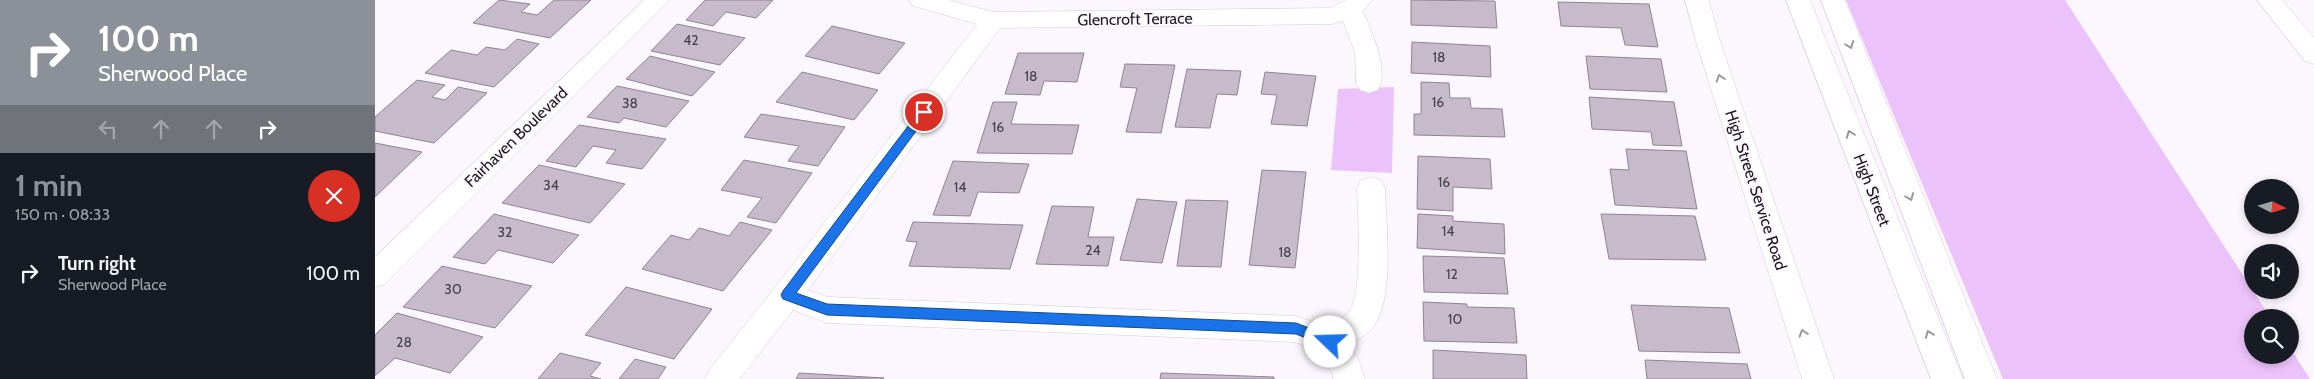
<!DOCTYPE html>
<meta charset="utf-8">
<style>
body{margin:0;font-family:Cabin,sans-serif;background:#242831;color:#f1f3f6;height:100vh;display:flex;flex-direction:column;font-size:19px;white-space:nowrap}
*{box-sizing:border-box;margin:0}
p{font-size:16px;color:#9ea1a6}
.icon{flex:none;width:28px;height:28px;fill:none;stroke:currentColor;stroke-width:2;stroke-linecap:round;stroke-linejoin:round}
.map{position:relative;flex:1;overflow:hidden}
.details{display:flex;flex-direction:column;background:#171b24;width:375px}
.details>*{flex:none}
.top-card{background:#8c9099;color:#fff;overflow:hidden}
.needle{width:32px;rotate:95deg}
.controls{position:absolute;left:1869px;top:179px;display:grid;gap:10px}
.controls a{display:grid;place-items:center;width:55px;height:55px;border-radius:50%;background:#171b24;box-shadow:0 2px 8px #0003;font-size:25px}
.pin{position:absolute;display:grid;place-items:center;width:42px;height:42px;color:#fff;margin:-21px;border:2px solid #fff;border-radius:50%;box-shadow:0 1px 5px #0007}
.me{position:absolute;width:55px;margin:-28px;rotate:291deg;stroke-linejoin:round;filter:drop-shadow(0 0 4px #0008)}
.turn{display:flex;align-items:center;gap:18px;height:105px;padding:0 15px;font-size:22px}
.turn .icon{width:65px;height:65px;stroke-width:2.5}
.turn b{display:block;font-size:35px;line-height:42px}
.lanes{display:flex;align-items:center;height:48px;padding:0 15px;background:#0003;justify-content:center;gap:25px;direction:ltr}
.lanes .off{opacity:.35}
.round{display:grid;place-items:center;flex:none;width:52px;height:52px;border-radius:26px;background:#242831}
.summary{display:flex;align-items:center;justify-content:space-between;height:85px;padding:0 15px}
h1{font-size:30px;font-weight:700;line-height:38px;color:#8c9099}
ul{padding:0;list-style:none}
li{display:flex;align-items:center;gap:15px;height:70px;padding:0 15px}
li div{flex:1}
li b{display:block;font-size:19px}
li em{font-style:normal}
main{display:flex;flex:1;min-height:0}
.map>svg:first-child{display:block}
.green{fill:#ebc2fa}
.building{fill:#c6bacb;stroke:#908494}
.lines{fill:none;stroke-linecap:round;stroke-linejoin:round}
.minor-casing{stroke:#d6c9da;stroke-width:1}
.major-casing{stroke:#d6c9da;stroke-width:1}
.minor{fill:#fff;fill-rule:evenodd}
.major{fill:#fff;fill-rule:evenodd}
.oneway{stroke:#99979a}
.route{fill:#1a73e8;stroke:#114b97}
.labels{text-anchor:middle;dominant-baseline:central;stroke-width:4.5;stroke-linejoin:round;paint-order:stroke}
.number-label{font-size:14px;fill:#464049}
.street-label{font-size:16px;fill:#1c181e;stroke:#fcf7fe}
</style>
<main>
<section class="details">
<div class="top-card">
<div class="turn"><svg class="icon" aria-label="right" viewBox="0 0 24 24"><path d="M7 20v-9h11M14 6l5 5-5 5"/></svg><div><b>100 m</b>Sherwood Place</div></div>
<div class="lanes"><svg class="icon off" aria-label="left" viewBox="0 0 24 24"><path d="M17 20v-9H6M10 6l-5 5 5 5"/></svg><svg class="icon off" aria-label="ahead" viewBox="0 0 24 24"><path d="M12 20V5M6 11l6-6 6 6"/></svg><svg class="icon off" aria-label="ahead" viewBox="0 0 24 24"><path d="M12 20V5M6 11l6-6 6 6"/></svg><svg class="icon" aria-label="right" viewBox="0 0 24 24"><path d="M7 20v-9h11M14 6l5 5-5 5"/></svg></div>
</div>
<div class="summary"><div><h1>1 min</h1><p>150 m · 08:33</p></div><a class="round" style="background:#d93025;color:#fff"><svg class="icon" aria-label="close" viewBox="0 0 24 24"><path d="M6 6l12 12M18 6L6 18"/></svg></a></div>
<ul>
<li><svg class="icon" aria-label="right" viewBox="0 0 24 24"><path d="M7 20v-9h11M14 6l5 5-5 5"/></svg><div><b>Turn right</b><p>Sherwood Place</p></div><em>100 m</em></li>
</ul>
</section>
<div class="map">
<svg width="1939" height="379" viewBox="0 0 1939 379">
<rect width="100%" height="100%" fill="#fcf7fe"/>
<!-- green -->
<path class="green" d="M1471,0h219l205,317 -17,1v37h37v-7l20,31h-307z
M1019,87l-2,86 -61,-3 7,-81z"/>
<!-- building -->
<path class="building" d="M124,0l31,4 -9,8 16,3 17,-15h37l-41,38 -77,-15z
M330,0h68l-17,18 -30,-6 -13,14 -27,-6z
M1036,0l84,1 2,27 -86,-3z
M1183,2l91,2 9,43 -33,-2 -4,-17 -60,-2z
M302,24l68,14 -25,27 -69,-14z
M457,26l73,17 -26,31 -74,-18z
M142,39l22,5 -45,43 -69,-14 26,-23 26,5 9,-8 19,3z
M1037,42l78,4 1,31 -80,-4z
M643,53h66l-7,29 -33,-1 -4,14 -35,-1z
M275,56l65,16 -23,24 -66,-17z
M1211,56l75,3 6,33 -77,-3z
M750,64l50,1 -14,68 -35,-1 11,-44 -17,-1z
M812,69l54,2 -4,24 -20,-1 -7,34 -35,-1z
M427,72l76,18 -24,30 -78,-18z
M890,72l51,4 -9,50 -36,-2 6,-29 -16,-1z
M42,80l28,5 -13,12 13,3 13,-13 29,6 -53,50 -59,-12v-14z
M1046,82l28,1 1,15h20l1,10 31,1 3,28 -91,-2v-21h7z
M242,86l72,15 -23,26 -42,-9 -5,5 -32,-6z
M1214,97l85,5 8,44 -29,-1 -2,-13 -59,-3z
M618,102h24l-6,22 68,1 -7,29 -95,-1z
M386,114l84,13 -27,39 -30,-5 11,-15 -55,-9z
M204,125l87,14 -24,30 -36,-6 10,-13 -23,-4 -17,21 -30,-6z
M0,143l47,9 -47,45z
M1251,149l60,2 11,58 -82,-4 -5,-36 19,1z
M1043,156l72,3 2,30 -39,-2v24l-36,-2z
M369,160l68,13 -36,50 -29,-6 15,-19 -41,-8z
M578,161l76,3 -10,29 -41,-1 -8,24 -37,-1z
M164,165l86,19 -35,39 -88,-20z
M887,170l44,2 -11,96 -46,-3z
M762,199l40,3 -15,61 -42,-3z
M811,200l42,1 -7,66 -44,-1z
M677,206l42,1 -6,30h26l-6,29 -72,-2z
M119,214l85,21 -26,28 -55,-13 -13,14 -32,-7z
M1043,214l35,2v5l51,3 1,30 -88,-6z
M1226,214l94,2 11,44 -97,-1z
M365,222l32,8 -49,61 -81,-22 29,-34 18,5 10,-12 30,8z
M538,222l110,3 -13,44 -101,-3 8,-24 -11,-1z
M1048,256l81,2 4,36 -84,-2z
M67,266l90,20 -37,42 -92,-21z
M251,287l86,22 -38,50 -89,-24z
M1048,302l44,2v3l47,1 3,35 -93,-2z
M1256,305l98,3 11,45 -101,-2z
M22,313l86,24 -33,36 -55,-15 -20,18v-41z
M1058,350l93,5 1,24h-94z
M185,353l41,10 -11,13 11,3h-63z
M260,359l31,8 -8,12h-39z
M1270,360l102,4 4,15h-104z
M424,373l85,5 -88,1z
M786,373l113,4v2h-114z"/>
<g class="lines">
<defs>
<path id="minor" d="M269,0h26l-285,284 -10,3v-30z
M534,0h40l44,12 337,-4 16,-8h26l-9,11c8,20 27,59 15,79l-9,3 -9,-3 -4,-6 -1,-31 -12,-32 -11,3 -332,4 -192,262 20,7 468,19 31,11c6,-4 17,-9 22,-15 14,-19 9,-99 8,-124l4,-8 10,-3 10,3 4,8c1,38 10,106 -11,138 -5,8 -18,14 -25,19l10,16 6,18h-32v-5l-14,-23 -24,-9 -468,-19 -34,-13 -53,69h-35l5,-10 66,-83 201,-262 -64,-18z
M1310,0h24l10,38 115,341h-32l-107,-341z
M1882,0h25l32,38v26l-9,-3z"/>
<path id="major" d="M1411,0h24l153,379h-32z
M1446,0h24l152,379h-32z"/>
</defs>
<!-- minor casing -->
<use href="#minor" class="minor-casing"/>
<!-- major casing -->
<use href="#major" class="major-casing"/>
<!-- minor -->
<use href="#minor" class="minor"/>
<!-- major -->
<use href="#major" class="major"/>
</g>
<!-- one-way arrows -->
<defs><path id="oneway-chevron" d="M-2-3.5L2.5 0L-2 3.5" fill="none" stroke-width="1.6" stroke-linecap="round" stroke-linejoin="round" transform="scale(1.25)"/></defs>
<g class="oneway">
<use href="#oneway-chevron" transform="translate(1475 45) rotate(69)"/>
<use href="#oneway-chevron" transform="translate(1345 78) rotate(-108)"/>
<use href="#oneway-chevron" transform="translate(1475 134) rotate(-111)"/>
<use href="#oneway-chevron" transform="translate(1535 197) rotate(69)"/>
<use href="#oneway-chevron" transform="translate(1428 333) rotate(-108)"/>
<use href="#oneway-chevron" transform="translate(1554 334) rotate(-111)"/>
</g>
<!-- route -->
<path class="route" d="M549,108l4,1v6l-132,178 31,11 469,19 39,15 2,4 -2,4 -5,2 -34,-14 -469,-19 -44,-16 -2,-4 2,-4 138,-182z"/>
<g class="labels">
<!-- number labels -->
<g class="number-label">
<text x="316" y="40">42</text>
<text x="1064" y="57">18</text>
<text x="656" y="76">18</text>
<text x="1063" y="102">16</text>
<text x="255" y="103">38</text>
<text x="623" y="127">16</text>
<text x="1069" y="182">16</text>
<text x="176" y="185">34</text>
<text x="585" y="187">14</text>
<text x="1073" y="231">14</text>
<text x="130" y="232">32</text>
<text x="718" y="250">24</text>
<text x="910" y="252">18</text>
<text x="1077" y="274">12</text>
<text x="78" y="289">30</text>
<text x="1080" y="319">10</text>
<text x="29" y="342">28</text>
</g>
<!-- street labels -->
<g class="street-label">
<text transform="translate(760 19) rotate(-1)">Glencroft Terrace</text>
<text transform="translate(141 137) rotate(-44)">Fairhaven Boulevard</text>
<text transform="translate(1381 190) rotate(72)">High Street Service Road</text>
<text transform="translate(1497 190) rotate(69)">High Street</text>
</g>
</g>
</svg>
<div class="controls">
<a><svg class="needle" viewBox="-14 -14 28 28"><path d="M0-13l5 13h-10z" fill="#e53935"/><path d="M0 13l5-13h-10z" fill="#9ea1a6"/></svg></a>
<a><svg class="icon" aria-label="sound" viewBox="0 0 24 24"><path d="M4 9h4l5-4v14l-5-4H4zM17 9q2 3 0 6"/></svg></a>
<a><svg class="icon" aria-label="search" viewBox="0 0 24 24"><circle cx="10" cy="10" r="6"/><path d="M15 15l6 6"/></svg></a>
</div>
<div class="pin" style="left:549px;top:112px;background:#d93025"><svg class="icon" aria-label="arrive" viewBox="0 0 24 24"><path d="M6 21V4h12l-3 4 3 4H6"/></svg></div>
<svg class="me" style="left:955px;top:342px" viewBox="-20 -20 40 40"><circle r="19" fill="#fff"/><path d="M0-13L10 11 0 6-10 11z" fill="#1a73e8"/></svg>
</div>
</main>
